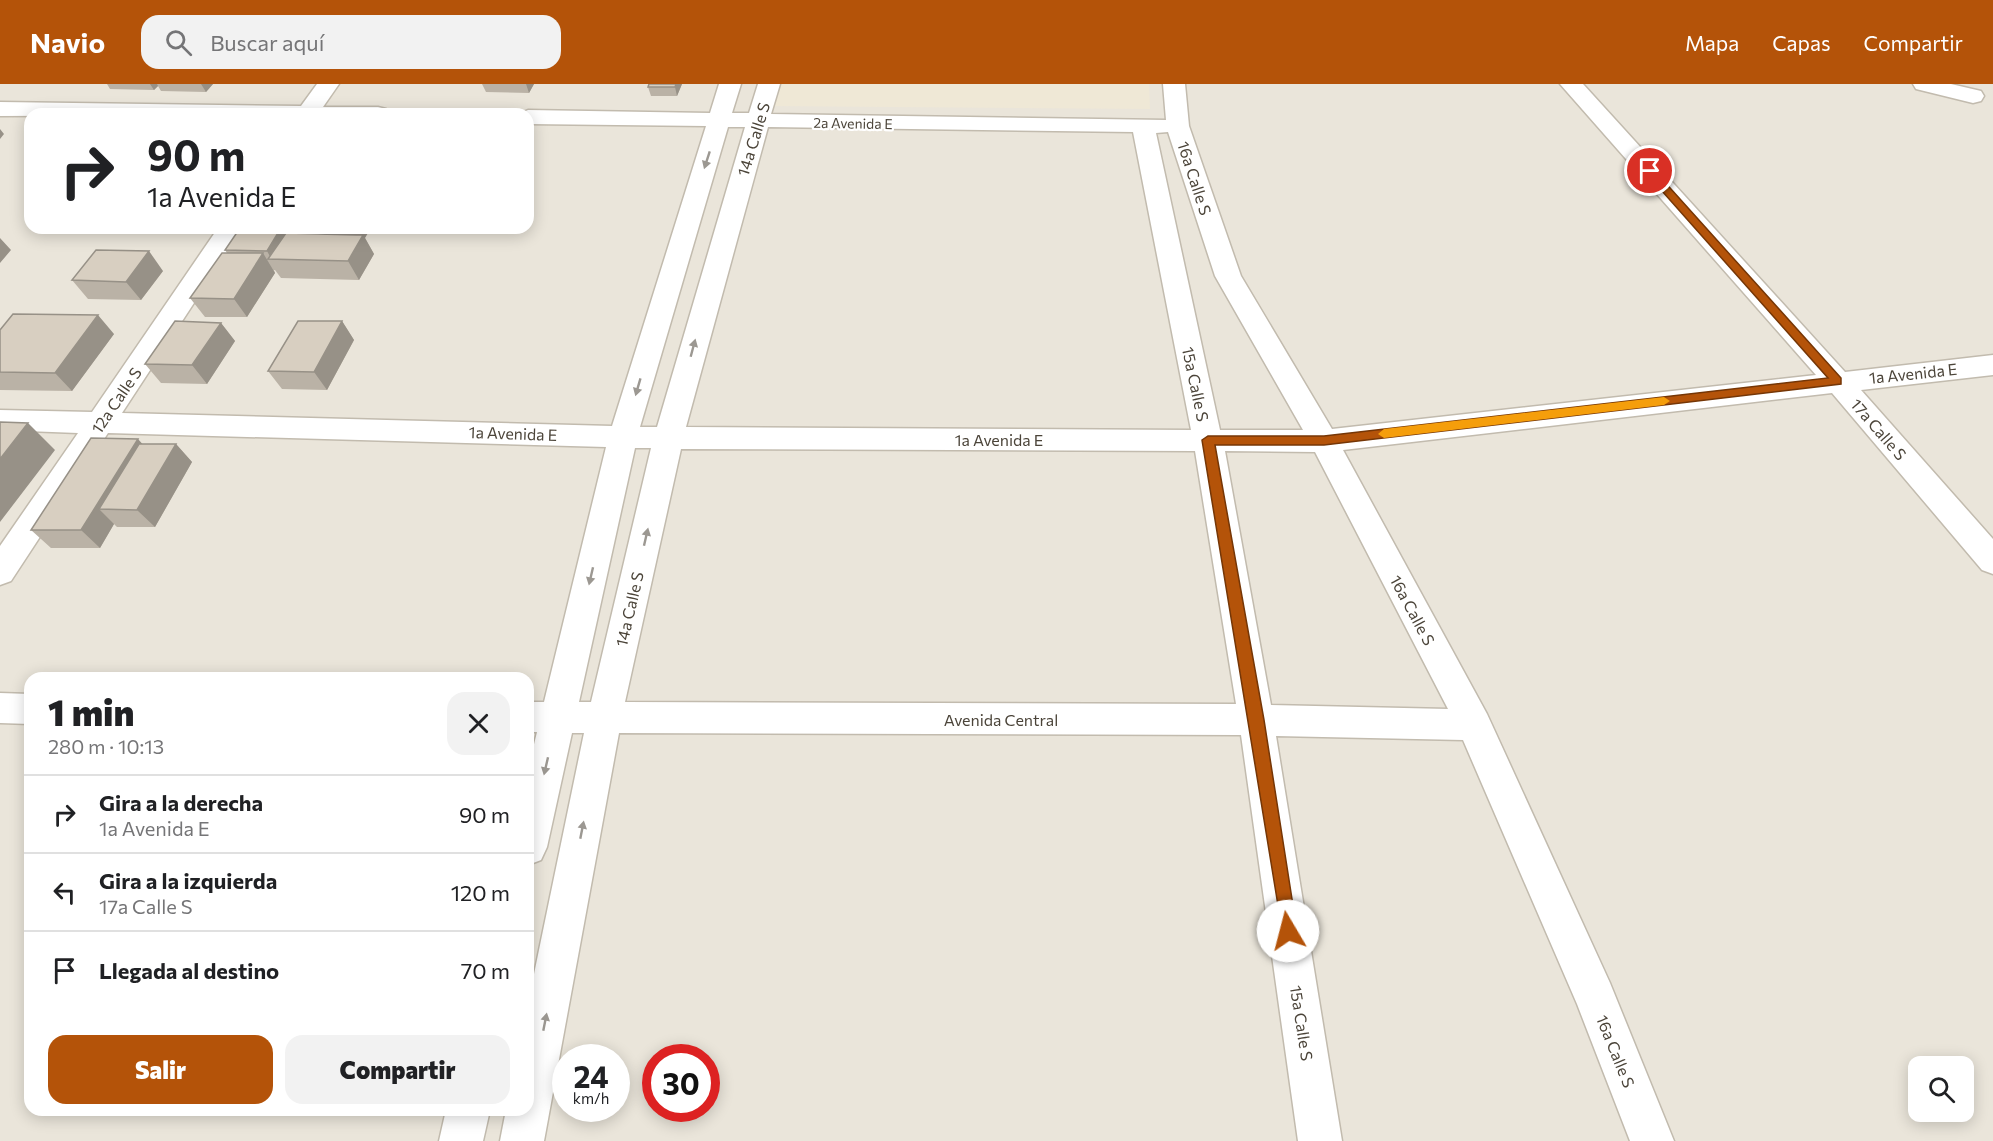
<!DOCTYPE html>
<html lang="es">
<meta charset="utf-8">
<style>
body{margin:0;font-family:Commissioner,sans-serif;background:#f2f2f2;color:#202124;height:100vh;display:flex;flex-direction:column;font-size:22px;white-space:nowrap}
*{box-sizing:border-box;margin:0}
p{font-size:20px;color:#757577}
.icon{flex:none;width:33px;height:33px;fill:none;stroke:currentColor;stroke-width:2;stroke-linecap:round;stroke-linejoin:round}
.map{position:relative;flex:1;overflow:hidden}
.panel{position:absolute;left:24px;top:588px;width:510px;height:444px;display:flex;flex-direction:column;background:#fff;border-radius:18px;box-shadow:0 3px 15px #0003}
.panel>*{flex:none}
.top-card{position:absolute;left:24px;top:24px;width:510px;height:126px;border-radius:18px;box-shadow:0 3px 15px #0003;background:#fff;color:#202124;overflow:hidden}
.fabs{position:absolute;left:1908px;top:972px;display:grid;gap:12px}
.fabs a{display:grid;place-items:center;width:66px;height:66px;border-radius:12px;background:#fff;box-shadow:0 3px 15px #0003;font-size:30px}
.speed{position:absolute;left:552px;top:960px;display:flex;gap:12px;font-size:30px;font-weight:700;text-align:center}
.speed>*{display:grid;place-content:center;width:78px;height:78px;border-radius:50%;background:#fff;box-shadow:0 3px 15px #0003;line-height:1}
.speed small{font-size:15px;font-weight:400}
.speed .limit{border:9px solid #d22;background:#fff;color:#111}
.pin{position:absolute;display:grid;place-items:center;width:51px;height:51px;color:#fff;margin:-26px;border:3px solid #fff;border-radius:50%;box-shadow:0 2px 6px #0007}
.me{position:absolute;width:66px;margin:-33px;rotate:352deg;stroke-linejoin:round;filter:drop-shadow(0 0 4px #0008)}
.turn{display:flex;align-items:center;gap:21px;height:126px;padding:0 24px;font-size:27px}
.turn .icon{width:78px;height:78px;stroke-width:2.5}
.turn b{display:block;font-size:42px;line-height:51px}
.round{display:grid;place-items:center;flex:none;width:63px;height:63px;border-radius:18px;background:#f2f2f2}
.head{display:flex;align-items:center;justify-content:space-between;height:102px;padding:0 24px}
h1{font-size:36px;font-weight:800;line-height:45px}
.primary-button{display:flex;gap:12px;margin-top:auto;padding:12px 24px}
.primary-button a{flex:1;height:69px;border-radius:18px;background:#b45309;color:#fff;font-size:24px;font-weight:800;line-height:69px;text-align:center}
.primary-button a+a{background:#f2f2f2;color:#202124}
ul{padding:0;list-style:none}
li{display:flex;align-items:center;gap:18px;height:78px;padding:0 24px;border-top:2px solid #e0e0e0}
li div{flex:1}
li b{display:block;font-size:22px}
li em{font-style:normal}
header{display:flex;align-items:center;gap:36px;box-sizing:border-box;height:84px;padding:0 30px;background:#b45309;color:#fff}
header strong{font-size:28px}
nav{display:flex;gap:33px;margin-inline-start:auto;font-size:21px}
.search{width:420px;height:54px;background:#f2f2f2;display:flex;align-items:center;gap:15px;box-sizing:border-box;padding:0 21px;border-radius:18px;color:#757577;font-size:22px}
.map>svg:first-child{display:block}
.residential{fill:#eae5da;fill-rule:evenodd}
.education{fill:#efe8d6}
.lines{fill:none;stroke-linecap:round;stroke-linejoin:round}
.minor-casing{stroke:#c2bbae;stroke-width:3}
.minor{fill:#fff;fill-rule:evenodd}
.wall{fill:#bab2a6}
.shaded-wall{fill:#979187}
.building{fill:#d8cfc1;stroke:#979187;stroke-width:1.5}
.oneway{fill:#9c9892}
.route{fill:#b45309;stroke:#753606;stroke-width:1.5}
.slow{fill:#f59e0b}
.labels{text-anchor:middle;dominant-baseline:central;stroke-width:4.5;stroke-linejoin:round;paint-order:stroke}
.far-street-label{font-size:14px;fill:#4b4439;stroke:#fff}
.street-label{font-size:16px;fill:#4b4439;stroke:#fff}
</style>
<header>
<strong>Navio</strong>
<div class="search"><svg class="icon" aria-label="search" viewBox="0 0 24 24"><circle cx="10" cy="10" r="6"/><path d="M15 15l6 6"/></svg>Buscar aquí</div>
<nav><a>Mapa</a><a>Capas</a><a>Compartir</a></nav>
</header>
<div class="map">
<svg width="1993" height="1057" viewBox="0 0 1993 1057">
<rect width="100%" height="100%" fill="#f6f3ec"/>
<!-- residential -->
<path class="residential" d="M0,0h1993v1057h-1993zM30,30h498v114h-498zM30,594h498v432h-498zM566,974h50v50h-50zM656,974h50v50h-50zM1918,982h46v46h-46z"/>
<!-- education -->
<path class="education" d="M772,0h377l1,25 -383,-3z"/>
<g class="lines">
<defs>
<path id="minor" d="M317,0h22l-16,23h55l8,2 3,5 -389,2v-14l301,4z
M719,0h22l-9,29h17l9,-29h22l-9,30 395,6 -3,-36h22l4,42 52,150 91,153 484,-54 -256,-291h23l262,288 148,-17v20l-132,15 132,149v35l-11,-4 -150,-177 -489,57 144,264 123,269 64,158h-44l-53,-137 -114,-264 -187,-4 66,405h-44l-57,-406 -622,-2 -75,408h-44l6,-31h22v-107l56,-270h-12l-25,114 -6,13 -13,5v-96l9,-37h-9v-30h16l62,-255 -498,-14 -97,148 -11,4v-39l78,-113 -78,-3v-20l92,2 126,-184h25l-121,185 490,13 94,-300 -178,-2v-10h-9l9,-4 182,3zM728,43h17l-88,300h-17zM768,43l365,5 58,298 -505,-3zM1168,48l47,144 88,154h-83l-64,-297zM635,364h16l-60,254h-12zM681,365l514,2 41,253 -611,-2zM1225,367l90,1 133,257 -177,-4z
M1913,0h38l30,7 3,5 -3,5 -8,2 -57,-14z
M0,609l30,1v30l-30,-1z
M446,1026h44l-7,31h-44z"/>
</defs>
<!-- minor casing -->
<use href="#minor" class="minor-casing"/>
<!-- minor -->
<use href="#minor" class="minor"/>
</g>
<!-- wall -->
<path class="wall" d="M107,0h106l-7,8 -45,-1 -3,-5 -4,4 -44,-1z
M482,0h52l-5,9 -43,-1z
M682,0l-5,12h-26l-3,-9z
M240,144h65l-3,5 63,5 9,16 -15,26 -78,-2 -6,-8h-1l1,3 -28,44h-42l-15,-19 37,-45 -2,-3z
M163,187l-22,29 -53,-1 -16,-19z
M342,237l12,19 -27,50 -45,-1 -14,-18z
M221,239l14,18 -28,43 -46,-1 -16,-19z
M0,246l114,4 -42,57 -72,-1z
M143,360h33l16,18 -37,65h-38l-3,-3 -14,24h-49l-20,-18z"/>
<!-- shaded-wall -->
<path class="shaded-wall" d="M150,0h7l1,2 -4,4z
M201,0h12l-7,8z
M526,0h8l-5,9z
M676,0h6l-5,12 -2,-9z
M0,45l4,5 -4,5z
M281,144h24l-20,32h-13l-5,-9z
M360,144h11l-6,10 9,16 -15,26 -11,-19 4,-19z
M0,154l11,12 -11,13z
M149,167l14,20 -22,29 -15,-18z
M263,169l12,20 -28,44 -13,-18z
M98,231l16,19 -42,57 -17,-18z
M342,237l12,19 -27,50 -13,-18z
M221,239l14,18 -28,43 -15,-19z
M28,339l27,27 -55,72v-63z
M138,355l16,18 -55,52 15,15 -14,24 -19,-18z
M176,360l16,18 -37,65 -18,-17z"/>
<!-- building -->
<path class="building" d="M649,0h27l-1,3h-27z
M194,27l47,2 -1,1h-48z
M318,27h38l-2,3h-38z
M240,144h41l-14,23 -42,-1z
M323,144h37l-4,7 -37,-1z
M286,149l77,2 -15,26 -80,-2z
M96,166l53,1 -23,31 -54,-2z
M222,169h41l-29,46 -44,-1z
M13,230l85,1 -43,58 -55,-1v-42z
M175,237l46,2 -29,42 -47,-1z
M298,237h44l-28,51 -46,-1z
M0,338l28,1 -28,36z
M91,354l47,1 -57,91h-50z
M139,360h37l-39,66 -38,-1z"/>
<!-- one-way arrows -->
<defs><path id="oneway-solid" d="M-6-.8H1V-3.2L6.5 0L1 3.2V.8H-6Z" transform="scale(1.5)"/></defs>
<g class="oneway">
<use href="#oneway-solid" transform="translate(707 76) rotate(108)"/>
<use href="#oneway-solid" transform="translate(693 264) rotate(-75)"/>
<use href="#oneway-solid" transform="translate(638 303) rotate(106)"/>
<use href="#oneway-solid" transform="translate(646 453) rotate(-77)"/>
<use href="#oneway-solid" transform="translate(591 492) rotate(103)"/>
<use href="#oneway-solid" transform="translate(546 682) rotate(103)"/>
<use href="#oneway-solid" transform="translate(582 746) rotate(-79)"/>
<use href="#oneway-solid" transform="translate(545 938) rotate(-79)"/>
</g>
<!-- route -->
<path class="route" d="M1646,85h7l188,209v6l-517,61h-109l49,275 33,211 -3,5 -6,3 -5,-3 -81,-496 6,-4h116l504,-58 -182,-205z"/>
<!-- slow -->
<path class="slow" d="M1664,313l6,4 -6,4 -280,33 -6,-4 6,-5z"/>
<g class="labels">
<!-- far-street labels -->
<g class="far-street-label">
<text transform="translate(853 39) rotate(1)">2a Avenida E</text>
</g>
<!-- street labels -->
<g class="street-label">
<text transform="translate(753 55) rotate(-73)">14a Calle S</text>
<text transform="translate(1195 94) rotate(72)">16a Calle S</text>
<text transform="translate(1913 289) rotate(-6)">1a Avenida E</text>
<text transform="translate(1196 300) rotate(78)">15a Calle S</text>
<text transform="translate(116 316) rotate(-56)">12a Calle S</text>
<text transform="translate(1879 345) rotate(49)">17a Calle S</text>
<text transform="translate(513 349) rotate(2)">1a Avenida E</text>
<text x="999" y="355">1a Avenida E</text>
<text transform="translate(629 525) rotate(-77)">14a Calle S</text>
<text transform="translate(1413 526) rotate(62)">16a Calle S</text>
<text x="1001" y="635">Avenida Central</text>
<text transform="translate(1302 939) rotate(81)">15a Calle S</text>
<text transform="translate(1616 967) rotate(68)">16a Calle S</text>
</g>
</g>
</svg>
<div class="fabs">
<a><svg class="icon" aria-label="search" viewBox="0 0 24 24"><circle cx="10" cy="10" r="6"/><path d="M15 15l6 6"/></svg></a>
</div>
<div class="speed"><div>24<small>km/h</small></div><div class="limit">30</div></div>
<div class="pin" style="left:1650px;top:87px;background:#d93025"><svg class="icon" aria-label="arrive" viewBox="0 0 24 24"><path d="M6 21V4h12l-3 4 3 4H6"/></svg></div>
<svg class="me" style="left:1288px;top:847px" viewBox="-20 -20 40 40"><circle r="19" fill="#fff"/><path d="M0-13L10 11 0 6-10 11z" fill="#b45309"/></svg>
<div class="top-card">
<div class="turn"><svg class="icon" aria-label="right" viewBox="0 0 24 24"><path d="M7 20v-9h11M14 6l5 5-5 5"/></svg><div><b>90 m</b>1a Avenida E</div></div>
</div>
<section class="panel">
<div class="head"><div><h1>1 min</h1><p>280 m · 10:13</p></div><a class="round"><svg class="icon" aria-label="close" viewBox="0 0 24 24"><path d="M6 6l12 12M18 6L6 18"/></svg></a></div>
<ul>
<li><svg class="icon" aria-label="right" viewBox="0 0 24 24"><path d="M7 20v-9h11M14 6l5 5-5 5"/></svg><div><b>Gira a la derecha</b><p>1a Avenida E</p></div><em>90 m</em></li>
<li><svg class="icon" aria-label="left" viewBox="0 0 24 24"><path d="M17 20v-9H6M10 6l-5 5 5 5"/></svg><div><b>Gira a la izquierda</b><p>17a Calle S</p></div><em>120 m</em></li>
<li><svg class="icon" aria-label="arrive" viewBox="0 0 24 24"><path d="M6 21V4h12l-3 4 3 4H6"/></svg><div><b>Llegada al destino</b></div><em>70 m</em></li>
</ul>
<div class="primary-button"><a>Salir</a><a>Compartir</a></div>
</section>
</div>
